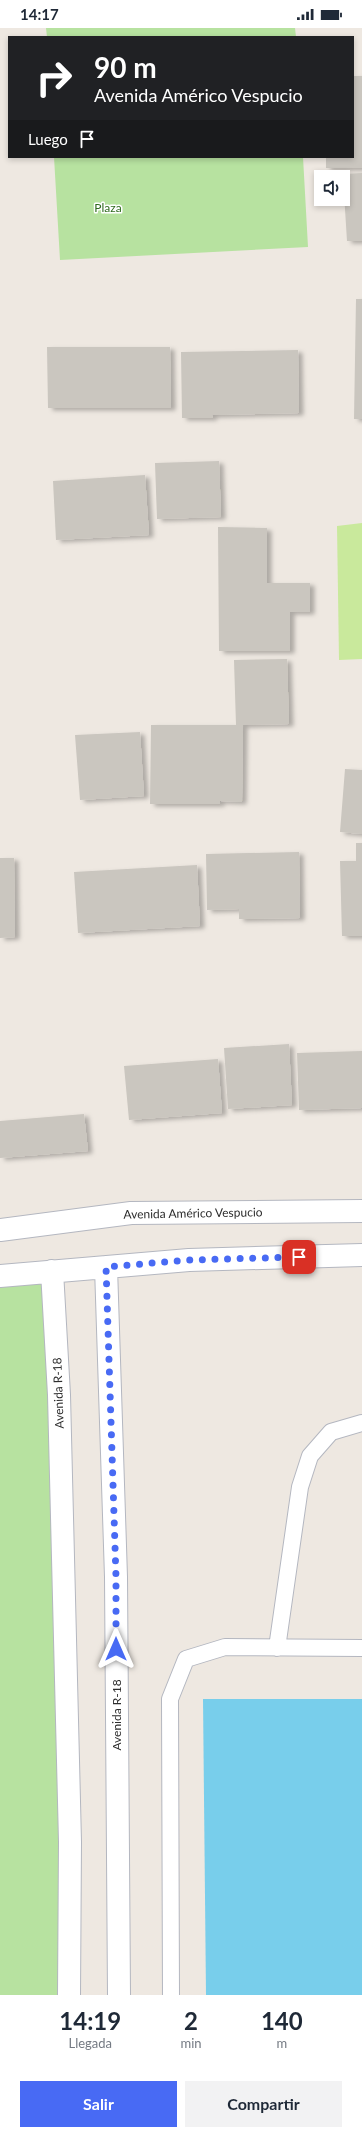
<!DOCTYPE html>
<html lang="es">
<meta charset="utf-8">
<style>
body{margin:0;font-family:Lato,sans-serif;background:#f2f2f3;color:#1f2937;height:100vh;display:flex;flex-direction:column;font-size:15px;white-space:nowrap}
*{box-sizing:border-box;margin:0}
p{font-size:13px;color:#747a83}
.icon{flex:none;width:22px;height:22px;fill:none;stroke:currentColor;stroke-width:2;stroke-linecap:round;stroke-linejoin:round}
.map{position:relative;height:1967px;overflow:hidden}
.sheet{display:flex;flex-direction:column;background:#fff;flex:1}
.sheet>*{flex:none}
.top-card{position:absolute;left:8px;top:8px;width:346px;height:122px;border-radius:0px;box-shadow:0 2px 6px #0003;background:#202124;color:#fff;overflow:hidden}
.controls{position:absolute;left:314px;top:142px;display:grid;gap:8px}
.controls a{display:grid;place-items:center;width:36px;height:36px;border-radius:0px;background:#fff;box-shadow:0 2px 6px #0003;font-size:20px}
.pin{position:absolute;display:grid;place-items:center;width:34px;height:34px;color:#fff;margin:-17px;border-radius:8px;box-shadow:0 2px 6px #0006}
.me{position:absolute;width:44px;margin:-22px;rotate:0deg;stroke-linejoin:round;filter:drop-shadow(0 0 3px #0008)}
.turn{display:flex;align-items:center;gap:14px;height:84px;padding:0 20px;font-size:18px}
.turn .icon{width:52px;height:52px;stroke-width:2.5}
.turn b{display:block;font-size:28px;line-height:34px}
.then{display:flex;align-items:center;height:38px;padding:0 20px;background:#0003;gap:8px;font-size:15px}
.eta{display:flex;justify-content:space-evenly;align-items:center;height:68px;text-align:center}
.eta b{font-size:24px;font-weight:700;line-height:28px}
.cta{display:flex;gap:8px;margin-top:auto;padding:8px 20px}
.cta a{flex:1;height:46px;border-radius:0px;background:#486af4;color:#fff;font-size:16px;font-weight:700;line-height:46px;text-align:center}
.cta a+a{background:#f2f2f3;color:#1f2937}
.status{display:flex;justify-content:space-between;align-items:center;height:28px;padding:0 20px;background:#fff;direction:ltr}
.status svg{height:11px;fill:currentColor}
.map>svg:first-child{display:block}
.green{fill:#b7e2a0}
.pitch{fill:#c9e99c}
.water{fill:#78ceeb}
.building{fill:#cac6bf;filter:url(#shadow)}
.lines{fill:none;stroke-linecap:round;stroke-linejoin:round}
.lane-casing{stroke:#b4b7c0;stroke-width:18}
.street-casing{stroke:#b4b7c0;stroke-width:24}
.lane{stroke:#fff;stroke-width:16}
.street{stroke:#fff;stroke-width:22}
.route{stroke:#486af4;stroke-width:7;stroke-dasharray:0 12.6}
.labels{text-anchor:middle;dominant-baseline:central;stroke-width:3;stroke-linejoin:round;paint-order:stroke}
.park-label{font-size:12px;fill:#2f6a1e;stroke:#fff}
.street-label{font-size:12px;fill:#2d2d2d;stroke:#fff}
</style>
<div class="status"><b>14:17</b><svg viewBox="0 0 49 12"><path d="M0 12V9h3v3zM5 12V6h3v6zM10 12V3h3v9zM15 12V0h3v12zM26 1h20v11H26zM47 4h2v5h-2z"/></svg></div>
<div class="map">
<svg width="362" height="1967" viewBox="0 0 362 1967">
<defs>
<filter id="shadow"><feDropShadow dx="4.5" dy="2.5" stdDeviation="2" flood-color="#0004"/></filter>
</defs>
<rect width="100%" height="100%" fill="#eee8e1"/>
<!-- green -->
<path class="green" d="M46,0h249l1,9h-249z
M54,129h249l5,90 -248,13z
M52,1243l17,724h-69v-715z"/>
<!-- pitch -->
<path class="pitch" d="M362,495v136l-23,1 -2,-134z"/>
<!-- water -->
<path class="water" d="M203,1671h159v296h-156z"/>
<!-- building -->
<path class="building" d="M353,48h9v92h-36v-11h27z
M362,145v68h-15l-4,-64h-22v-2z
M356,271h6v120h-8z
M47,319h123l1,61h-123z
M298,322l1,63 -87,2 1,3h-31l-1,-66z
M219,433l2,56 -64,2 -2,-56z
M145,447l4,60 -93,5 -3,-59z
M218,499l49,1v55h43v29h-20v39h-71z
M287,631l2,65 -46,1 -1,77 -22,-1v3h-70l1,-79h85l-2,-65z
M140,704l4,64 -64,4 -5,-65z
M345,741l17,1v64l-22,-2z
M356,815h6v93h-20l-2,-75h16z
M299,824l1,66 -61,1v-10l-32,1 -1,-56z
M0,830h14l1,79 -15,1z
M197,837l3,61 -122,7 -4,-61z
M289,1016l3,61 -64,4 -4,-61z
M362,1023v57l-63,2 -2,-57z
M218,1031l4,54 -93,7 -5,-54z
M84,1086l4,37 -88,7v-37z"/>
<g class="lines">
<defs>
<path id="lane" d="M277,1620l23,-161 10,-31 21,-24 31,-9
M171,1967l-1,-296 16,-40 39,-12 137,1"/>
<path id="street" d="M0,1202l131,-17 231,-2
M106,1239l10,310 3,418
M52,1243l7,124 11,447 -1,153
M0,1248l189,-16 173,-5"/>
</defs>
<!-- lane casing -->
<use href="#lane" class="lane-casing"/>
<!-- street casing -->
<use href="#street" class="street-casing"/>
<!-- lane -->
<use href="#lane" class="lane"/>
<!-- street -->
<use href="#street" class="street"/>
</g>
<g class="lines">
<!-- route -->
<path class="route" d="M116,1621v-72l-10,-310 83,-7 110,-3"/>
</g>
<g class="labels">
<!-- park labels -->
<g class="park-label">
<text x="108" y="179">Plaza</text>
</g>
<!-- street labels -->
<g class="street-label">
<text transform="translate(193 1185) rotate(-1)">Avenida Américo Vespucio</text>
<text transform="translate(58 1365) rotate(-92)">Avenida R-18</text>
<text transform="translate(116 1687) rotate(-90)">Avenida R-18</text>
</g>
</g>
</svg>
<div class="controls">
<a><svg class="icon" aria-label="sound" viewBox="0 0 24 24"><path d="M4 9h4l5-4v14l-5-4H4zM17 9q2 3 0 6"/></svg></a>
</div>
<div class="pin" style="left:299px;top:1229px;background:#d93025"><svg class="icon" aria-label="arrive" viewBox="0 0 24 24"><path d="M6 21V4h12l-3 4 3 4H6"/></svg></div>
<svg class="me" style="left:116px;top:1621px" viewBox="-20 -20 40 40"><path d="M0-17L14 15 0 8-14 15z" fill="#486af4" stroke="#fff" stroke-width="4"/></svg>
<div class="top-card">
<div class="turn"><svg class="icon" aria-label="right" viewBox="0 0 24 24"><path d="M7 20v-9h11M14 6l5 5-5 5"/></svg><div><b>90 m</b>Avenida Américo Vespucio</div></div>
<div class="then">Luego<svg class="icon" aria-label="arrive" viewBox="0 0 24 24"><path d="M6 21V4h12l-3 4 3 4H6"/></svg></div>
</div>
</div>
<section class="sheet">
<div class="eta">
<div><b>14:19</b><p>Llegada</p></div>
<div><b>2</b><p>min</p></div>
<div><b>140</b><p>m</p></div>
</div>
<div class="cta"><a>Salir</a><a>Compartir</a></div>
</section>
